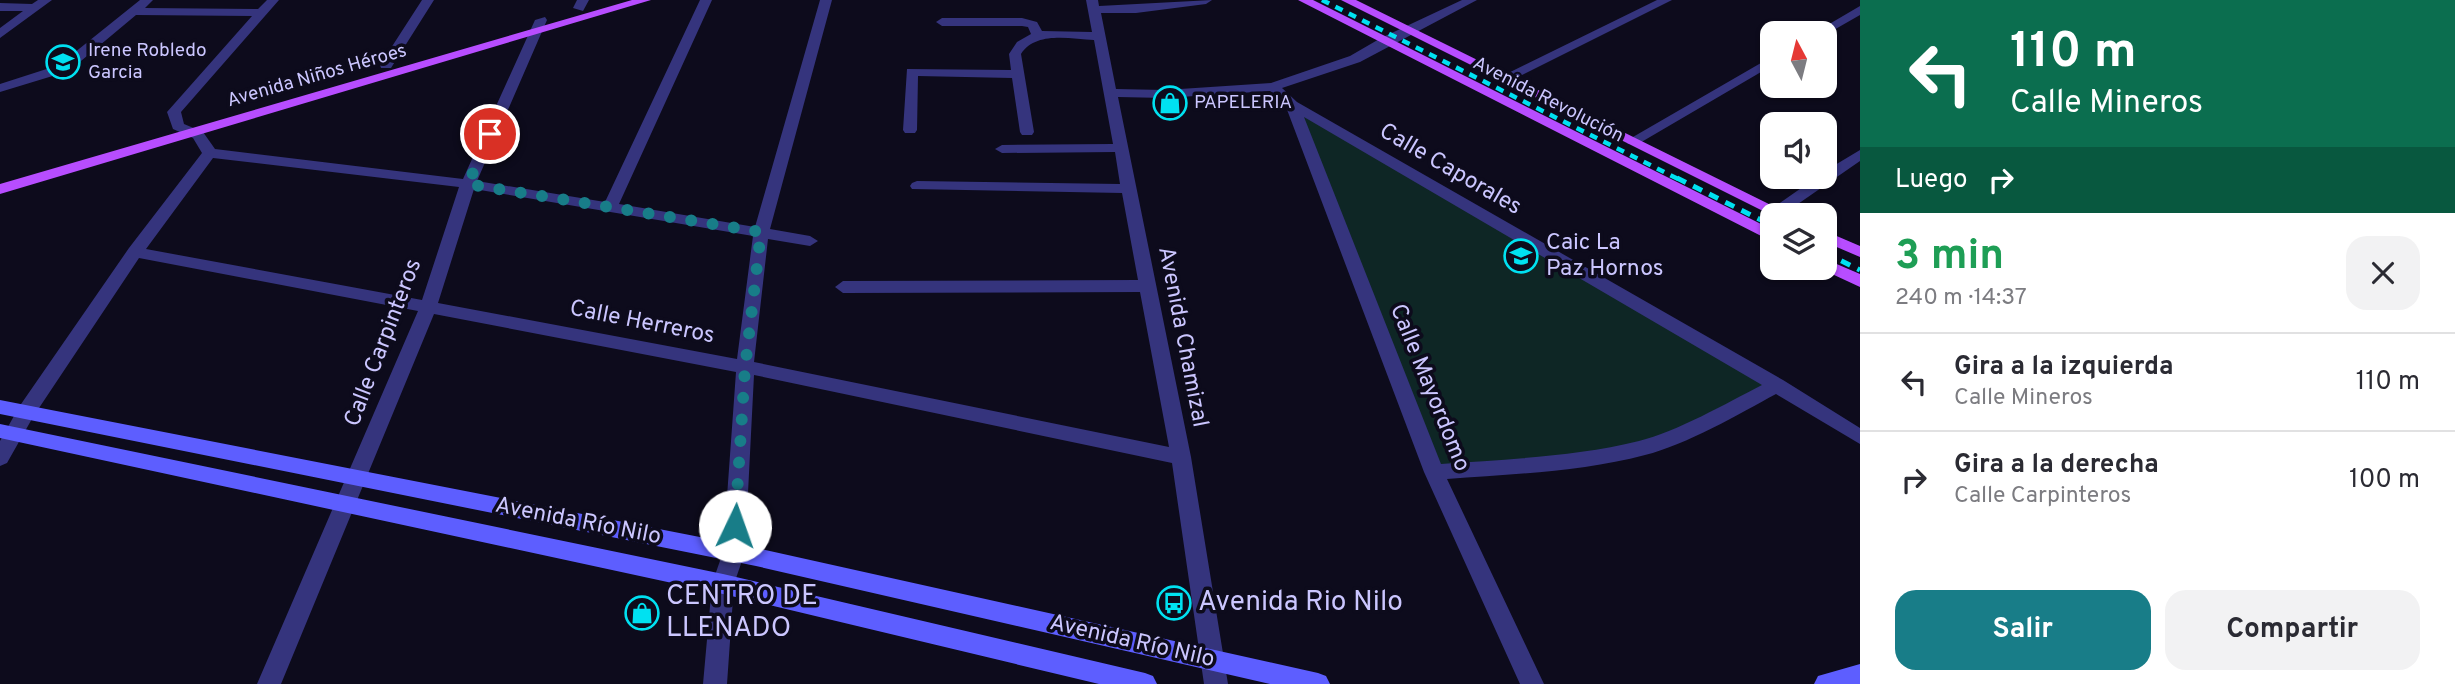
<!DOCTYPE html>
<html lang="es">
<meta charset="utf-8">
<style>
body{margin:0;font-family:Overpass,sans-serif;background:#f2f2f3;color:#2b2b33;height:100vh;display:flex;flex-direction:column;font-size:26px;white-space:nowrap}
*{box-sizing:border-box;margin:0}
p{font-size:23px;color:#7c7c81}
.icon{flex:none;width:38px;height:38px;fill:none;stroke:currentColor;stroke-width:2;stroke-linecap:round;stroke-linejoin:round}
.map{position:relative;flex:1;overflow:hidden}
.sheet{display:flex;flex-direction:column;background:#fff;width:595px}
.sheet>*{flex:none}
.banner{background:#0b6e4f;color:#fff;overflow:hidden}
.needle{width:46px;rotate:353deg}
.buttons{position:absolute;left:1760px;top:21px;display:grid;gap:14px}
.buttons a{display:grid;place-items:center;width:77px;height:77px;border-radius:14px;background:#fff;box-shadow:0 2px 5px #0004;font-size:35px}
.pin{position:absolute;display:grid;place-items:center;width:60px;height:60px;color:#fff;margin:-30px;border:4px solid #fff;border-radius:50%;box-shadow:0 2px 7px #0007}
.me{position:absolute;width:77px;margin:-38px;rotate:3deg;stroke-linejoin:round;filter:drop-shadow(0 0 5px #0008)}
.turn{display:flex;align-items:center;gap:24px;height:147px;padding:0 35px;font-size:32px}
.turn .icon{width:91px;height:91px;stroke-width:2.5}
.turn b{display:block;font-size:49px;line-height:60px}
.then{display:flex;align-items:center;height:66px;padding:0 35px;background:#0003;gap:14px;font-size:26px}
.round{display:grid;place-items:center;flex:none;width:74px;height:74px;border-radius:21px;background:#f2f2f3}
.overview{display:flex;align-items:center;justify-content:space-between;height:119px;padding:0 35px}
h1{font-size:42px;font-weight:700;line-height:52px;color:#1e9e55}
.primary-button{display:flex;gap:14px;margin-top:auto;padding:14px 35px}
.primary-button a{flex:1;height:80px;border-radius:21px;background:#187d88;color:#fff;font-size:28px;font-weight:700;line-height:80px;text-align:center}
.primary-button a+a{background:#f2f2f3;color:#2b2b33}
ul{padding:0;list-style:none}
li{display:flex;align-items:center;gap:21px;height:98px;padding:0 35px;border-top:2px solid #e1e1e2}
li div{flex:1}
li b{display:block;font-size:26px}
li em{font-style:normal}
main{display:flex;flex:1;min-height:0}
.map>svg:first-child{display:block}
.green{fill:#0e2625}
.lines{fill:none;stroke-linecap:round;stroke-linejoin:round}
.street{fill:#35347d;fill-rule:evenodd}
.secondary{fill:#5d5eff;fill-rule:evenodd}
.primary{fill:#b74dff;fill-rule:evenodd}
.rail-far1{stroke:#00e1f1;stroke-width:4.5;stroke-dasharray:8 7;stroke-linecap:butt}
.rail{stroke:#00e1f1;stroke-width:5;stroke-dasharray:10 8;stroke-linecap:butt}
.route{stroke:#187d88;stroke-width:12;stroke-dasharray:0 21.6}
.labels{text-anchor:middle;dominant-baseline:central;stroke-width:7;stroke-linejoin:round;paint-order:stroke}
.far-poi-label{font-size:19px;fill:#cbc6ff;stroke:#0d0b1c;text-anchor:start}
.far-street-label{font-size:19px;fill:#cbc6ff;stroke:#0d0b1c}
.street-label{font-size:23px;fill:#cbc6ff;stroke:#0d0b1c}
.poi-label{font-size:23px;fill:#cbc6ff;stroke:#0d0b1c;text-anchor:start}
.near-poi-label{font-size:28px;fill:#cbc6ff;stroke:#0d0b1c;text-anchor:start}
</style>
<main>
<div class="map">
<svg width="1860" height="684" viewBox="0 0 1860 684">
<rect width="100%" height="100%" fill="#0d0b1c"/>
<!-- green -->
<path class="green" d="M1292,105l472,280 -49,29 -72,31 -98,16 -103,7z"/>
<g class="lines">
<!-- street -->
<path class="street" d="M38,0h14l-52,38v-10l23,-17h-23v-8l32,1z
M140,0h13l-8,8 113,1 9,-9h12l-98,112 3,12 19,8 12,17 248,30 72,-159 10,-3 2,3 -70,161 128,21 95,-202h12l-93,204 136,23 65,-227h12l-62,229 40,7 8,5 -8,5 -42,-7 -14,123 415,85 -29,-155 -297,1 -8,-6 8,-6 295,-1 -16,-87 -210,-4 -2,-3 2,-3 5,-2 203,3 -5,-32 -113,1 -7,-4 7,-4 111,-1 -19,-104c-24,-1 -58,-9 -73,14l13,78 -2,3h-10l-2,-3 -8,-54 -94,-2 -1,54 -2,3h-10l-2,-3 4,-61 104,1 -2,-16 8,-12 14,-8 -3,-7 -6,-1h-80l-6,-4 6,-4h80l15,4 5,9 50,1 -6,-32h12l1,6 113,-6 -6,4 -70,9h-35l15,76 49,1 106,-7 79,-27 31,-18 81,-38h15l-117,62 -78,26 15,14 486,278 77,48v16l-84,-50c-37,20 -90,51 -131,61 -64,17 -132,19 -198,24l97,205h-24l-96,-212 -138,-365 -16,-16 -105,7 -47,-1 73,360 37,227h-24l-32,-221 -418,-88 -9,177 -11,32 -7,100h-24l9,-100 11,-32 13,-180 -302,-58 -153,370h-24l161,-373 -279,-53 -106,159 -26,46 -7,3v-25l19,-34 110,-159 73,-95 -9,-15 -20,-9 -6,-17 85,-96 -116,-1 -67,56 -69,21v-8l59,-19zM1304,117l458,268c-35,18 -86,47 -123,56 -65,16 -132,18 -198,23zM213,158l246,29 -37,113 -276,-51zM474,189l279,47 -16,123 -299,-56z
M422,0h12l-43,68h-10l-1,-3z
M577,0h12l-6,11 -10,-3z
M1657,0h15l-162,81h-10l-2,-3z
M1860,6v9l-35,20 -11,-2z
M1773,56v9l-135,79h-10l-2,-3z
M1860,150v11l-78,54h-11l-3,-3 3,-3 46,-32h8v-6z"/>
<!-- secondary -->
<path class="secondary" d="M0,400l756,148 562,125 8,3 4,8h-60l-514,-118 -756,-152z
M0,424l723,150 422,99 8,3 4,8h-58l-376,-90 -723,-156z
M1860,664v20h-46l4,-8z"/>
<!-- primary -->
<path class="primary" d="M632,0h19l-651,194v-10z
M1298,0h15l460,230v12z
M1341,0h15l435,215 -18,1z
M1825,231l35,15v11l-35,-15z
M1825,259l35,15v13l-41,-19h6z"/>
<!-- rail-far1 -->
<path class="rail-far1" d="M1322,0l358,180"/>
<!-- rail -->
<path class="rail" d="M1677,178l96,48
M1825,253l35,17"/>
</g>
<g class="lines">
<!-- route -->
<path class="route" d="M490,134l-22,50 293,48 -16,136 -10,158"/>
</g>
<!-- icons -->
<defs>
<symbol id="school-ring" viewBox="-11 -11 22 22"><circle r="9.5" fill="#0d0b1c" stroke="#00e1f1" stroke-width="1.5"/><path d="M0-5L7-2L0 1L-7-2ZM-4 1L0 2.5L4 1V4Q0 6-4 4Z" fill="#00e1f1"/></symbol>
<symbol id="shop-ring" viewBox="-11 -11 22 22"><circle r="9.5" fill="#0d0b1c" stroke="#00e1f1" stroke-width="1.5"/><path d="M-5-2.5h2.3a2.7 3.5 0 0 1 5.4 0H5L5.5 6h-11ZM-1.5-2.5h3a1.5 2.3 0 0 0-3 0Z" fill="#00e1f1"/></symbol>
<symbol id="bus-ring" viewBox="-11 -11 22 22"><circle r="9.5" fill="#0d0b1c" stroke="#00e1f1" stroke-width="1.5"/><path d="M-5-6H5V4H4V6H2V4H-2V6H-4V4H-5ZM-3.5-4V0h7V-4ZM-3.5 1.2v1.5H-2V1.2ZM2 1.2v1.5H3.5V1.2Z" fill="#00e1f1"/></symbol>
</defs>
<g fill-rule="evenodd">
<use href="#school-ring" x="44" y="43" width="38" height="38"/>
<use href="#shop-ring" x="1151" y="84" width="38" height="38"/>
<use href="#school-ring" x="1502" y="237" width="38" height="38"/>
<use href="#bus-ring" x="1155" y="584" width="38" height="38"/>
<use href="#shop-ring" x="623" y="594" width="38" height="38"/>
</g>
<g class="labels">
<!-- far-poi labels -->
<g class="far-poi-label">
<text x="88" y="51">Irene Robledo<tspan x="88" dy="22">Garcia</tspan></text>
<text x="1194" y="103">PAPELERIA</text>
</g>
<!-- far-street labels -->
<g class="far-street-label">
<text transform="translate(317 76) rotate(-16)">Avenida Niños Héroes</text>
<text transform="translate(1548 100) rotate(27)">Avenida Revolución</text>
</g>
<!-- street labels -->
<g class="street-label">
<text transform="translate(1450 170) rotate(30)">Calle Caporales</text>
<text transform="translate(642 323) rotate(11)">Calle Herreros</text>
<text transform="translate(1182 337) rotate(79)">Avenida Chamizal</text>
<text transform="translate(384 343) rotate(-69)">Calle Carpinteros</text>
<text transform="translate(1429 388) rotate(68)">Calle Mayordomo</text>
<text transform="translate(578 522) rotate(11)">Avenida Río Nilo</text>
<text transform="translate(1132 642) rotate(13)">Avenida Río Nilo</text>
</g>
<!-- poi labels -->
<g class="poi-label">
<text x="1546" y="243">Caic La<tspan x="1546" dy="26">Paz Hornos</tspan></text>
</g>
<!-- near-poi labels -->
<g class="near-poi-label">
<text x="666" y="597">CENTRO DE<tspan x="666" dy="32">LLENADO</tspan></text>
<text x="1198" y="603">Avenida Rio Nilo</text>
</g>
</g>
</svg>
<div class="buttons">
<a><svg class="needle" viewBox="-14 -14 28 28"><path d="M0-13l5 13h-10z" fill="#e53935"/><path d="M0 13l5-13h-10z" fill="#7c7c81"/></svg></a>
<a><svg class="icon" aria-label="sound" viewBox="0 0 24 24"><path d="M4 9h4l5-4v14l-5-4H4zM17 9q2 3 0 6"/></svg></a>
<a><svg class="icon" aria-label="layers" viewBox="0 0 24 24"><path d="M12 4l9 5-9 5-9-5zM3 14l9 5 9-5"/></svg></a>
</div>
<div class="pin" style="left:490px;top:134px;background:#d93025"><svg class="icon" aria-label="arrive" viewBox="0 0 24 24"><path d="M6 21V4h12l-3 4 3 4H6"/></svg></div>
<svg class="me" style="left:735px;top:526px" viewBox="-20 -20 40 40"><circle r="19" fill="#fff"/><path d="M0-13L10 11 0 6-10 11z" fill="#187d88"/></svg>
</div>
<section class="sheet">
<div class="banner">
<div class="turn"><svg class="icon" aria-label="left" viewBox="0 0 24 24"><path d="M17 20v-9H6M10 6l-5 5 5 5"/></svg><div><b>110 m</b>Calle Mineros</div></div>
<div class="then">Luego<svg class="icon" aria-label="right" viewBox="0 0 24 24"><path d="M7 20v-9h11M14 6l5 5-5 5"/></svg></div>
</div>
<div class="overview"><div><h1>3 min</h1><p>240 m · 14:37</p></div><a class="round"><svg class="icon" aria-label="close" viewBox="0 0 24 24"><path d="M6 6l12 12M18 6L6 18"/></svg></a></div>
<ul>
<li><svg class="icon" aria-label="left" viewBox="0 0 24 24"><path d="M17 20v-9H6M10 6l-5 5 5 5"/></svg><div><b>Gira a la izquierda</b><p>Calle Mineros</p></div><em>110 m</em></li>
<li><svg class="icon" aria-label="right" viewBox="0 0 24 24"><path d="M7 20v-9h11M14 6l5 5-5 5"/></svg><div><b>Gira a la derecha</b><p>Calle Carpinteros</p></div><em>100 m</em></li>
</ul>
<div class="primary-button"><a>Salir</a><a>Compartir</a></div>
</section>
</main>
